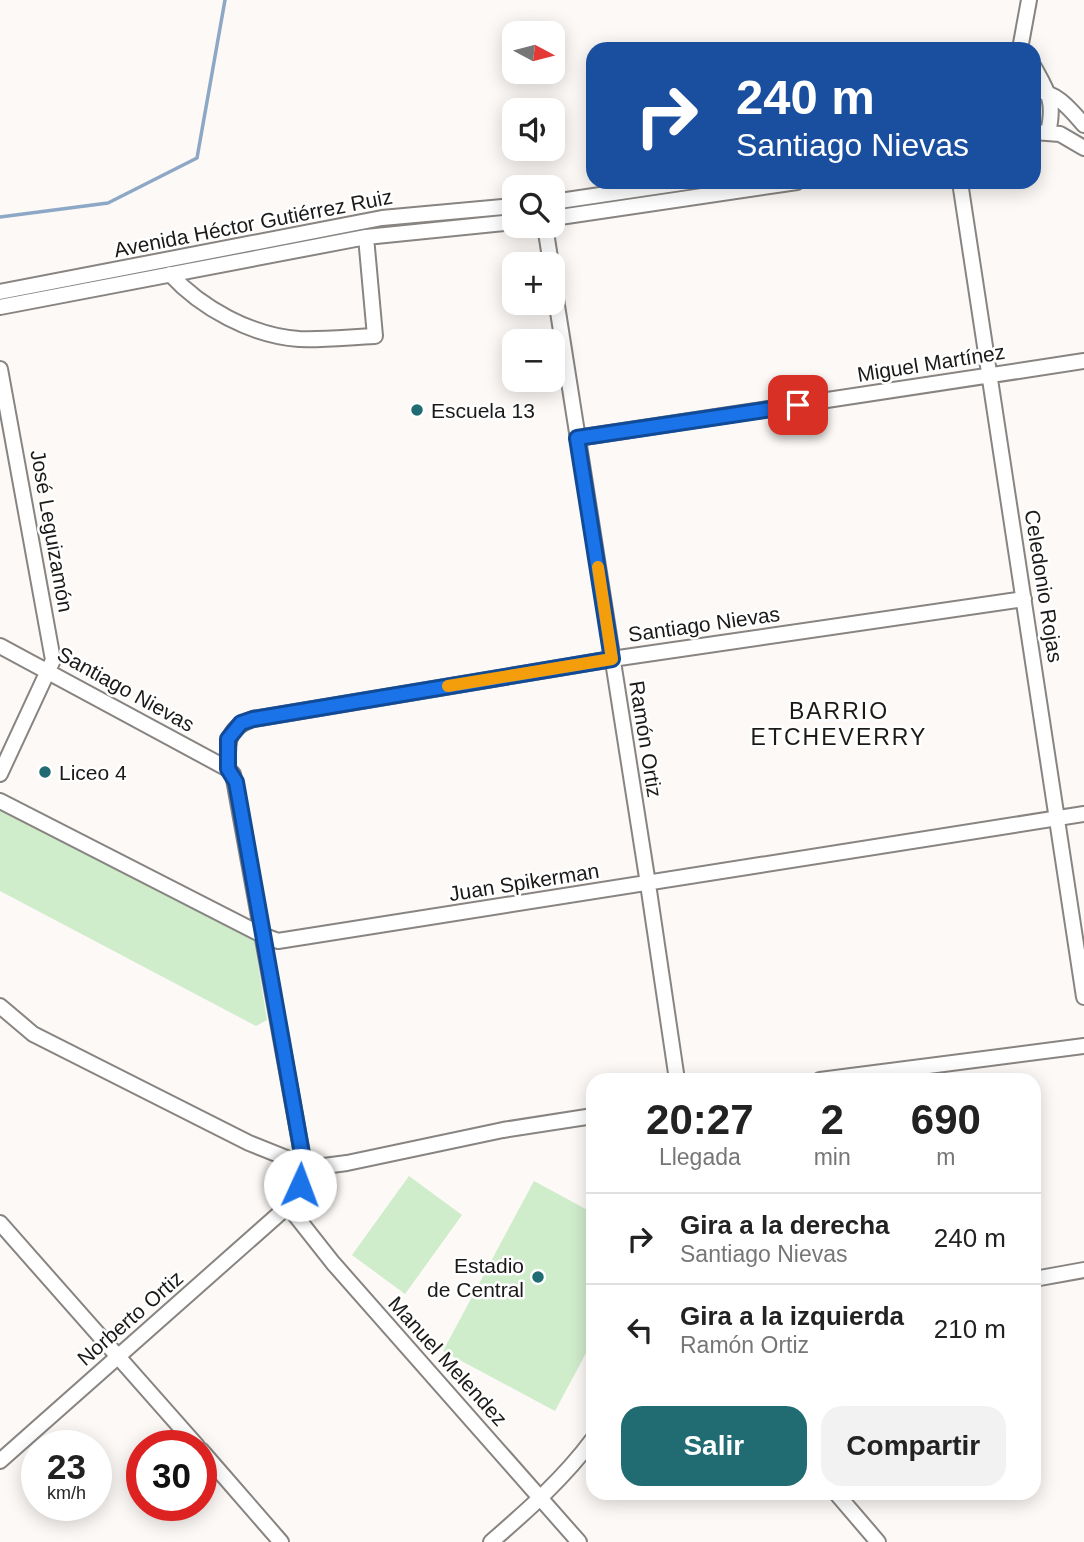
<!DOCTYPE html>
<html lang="es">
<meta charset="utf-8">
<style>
body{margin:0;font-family:Helvetica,sans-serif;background:#f2f2f2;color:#222;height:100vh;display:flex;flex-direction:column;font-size:26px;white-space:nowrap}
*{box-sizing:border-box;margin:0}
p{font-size:23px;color:#767676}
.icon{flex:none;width:38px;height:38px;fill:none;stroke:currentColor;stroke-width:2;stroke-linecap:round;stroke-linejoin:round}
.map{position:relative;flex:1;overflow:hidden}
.panel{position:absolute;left:586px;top:1073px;width:455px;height:427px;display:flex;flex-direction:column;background:#fff;border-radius:21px;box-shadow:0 4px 18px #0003}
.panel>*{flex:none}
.top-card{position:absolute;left:586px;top:42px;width:455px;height:147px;border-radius:21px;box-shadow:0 4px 18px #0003;background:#1a4fa0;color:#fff;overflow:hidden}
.needle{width:46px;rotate:97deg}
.controls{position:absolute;left:502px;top:21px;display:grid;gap:14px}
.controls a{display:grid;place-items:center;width:63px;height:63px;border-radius:14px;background:#fff;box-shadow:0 4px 18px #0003;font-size:35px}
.speed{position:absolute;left:21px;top:1430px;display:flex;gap:14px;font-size:35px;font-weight:700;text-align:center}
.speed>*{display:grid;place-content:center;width:91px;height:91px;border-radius:50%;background:#fff;box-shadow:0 4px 18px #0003;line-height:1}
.speed small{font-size:18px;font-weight:400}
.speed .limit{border:10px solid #d22;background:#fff;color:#111}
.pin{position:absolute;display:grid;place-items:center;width:60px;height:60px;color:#fff;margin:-30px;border-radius:14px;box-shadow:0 4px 10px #0006}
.me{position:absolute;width:77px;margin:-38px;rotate:2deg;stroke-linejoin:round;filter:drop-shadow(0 0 5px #0008)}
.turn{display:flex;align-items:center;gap:24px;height:147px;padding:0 35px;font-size:32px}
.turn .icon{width:91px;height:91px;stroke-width:2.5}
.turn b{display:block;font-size:49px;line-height:60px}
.eta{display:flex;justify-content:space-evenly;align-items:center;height:119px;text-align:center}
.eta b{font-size:42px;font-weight:600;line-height:49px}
.cta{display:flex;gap:14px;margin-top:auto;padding:14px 35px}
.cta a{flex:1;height:80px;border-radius:21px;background:#216c73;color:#fff;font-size:28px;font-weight:600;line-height:80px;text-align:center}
.cta a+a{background:#f2f2f2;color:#222}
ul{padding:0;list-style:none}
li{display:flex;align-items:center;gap:21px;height:91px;padding:0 35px;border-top:2px solid #e0e0e0}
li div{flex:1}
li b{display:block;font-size:26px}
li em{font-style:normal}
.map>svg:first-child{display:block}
.green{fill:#cfeccb}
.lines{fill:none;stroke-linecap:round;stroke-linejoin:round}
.stream{stroke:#8da7c6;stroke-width:3.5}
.minor-casing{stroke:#878481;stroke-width:18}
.minor{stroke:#fff;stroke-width:14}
.route-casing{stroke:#114b97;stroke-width:18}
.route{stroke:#1a73e8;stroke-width:12}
.slow{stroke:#f59e0b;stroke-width:12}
.poi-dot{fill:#216c73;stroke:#fff;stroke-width:2.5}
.labels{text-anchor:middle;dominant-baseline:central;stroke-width:5;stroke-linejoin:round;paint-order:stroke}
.street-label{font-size:21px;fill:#1b1a19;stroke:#fff}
.poi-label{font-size:21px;fill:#1b1a19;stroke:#fff;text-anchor:start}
.neighbourhood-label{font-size:23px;letter-spacing:2px;fill:#1b1a19;stroke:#fff}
</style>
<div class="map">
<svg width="1084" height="1542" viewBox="0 0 1084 1542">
<rect width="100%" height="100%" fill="#fcf9f6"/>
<!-- green -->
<path class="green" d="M0,810l254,130 13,80 -11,6 -256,-135z
M409,1176l53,39 -57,79 -53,-39z
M534,1181l59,32v127l-38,71 -112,-60z"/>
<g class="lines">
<!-- stream -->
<path class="stream" d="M0,217l108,-14 89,-45 28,-158"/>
<defs>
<path id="minor" d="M1020,49l9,-49
M1034,67c15,27 21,35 14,66
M1034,90c24,3 35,18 50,35
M1034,132l26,2 24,14
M960,182l124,815
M553,202l135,-20
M553,218l244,-36
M545,226l6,38
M170,274c31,34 82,62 129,65 25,1 51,-2 76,-3l-9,-99
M553,280l95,604 29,196
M0,292l382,-74 132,-12
M0,307l366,-70 148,-15
M0,369l53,291 -53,114
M577,438l507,-77
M0,646l228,123 5,5 71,391 -4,20 -12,21 -288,255
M228,769c0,-27 -3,-40 25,-50l359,-60 412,-60
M0,801l262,134 16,6 806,-127
M0,1006l33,28 216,109 55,22 20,1 23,-3 156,-33 90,-14
M820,1080l264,-34
M288,1206l45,57 246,279
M0,1223l197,223
M1034,1279l50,-9
M201,1450l80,92
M836,1493l42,49
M491,1542c37,-32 73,-64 102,-103"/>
</defs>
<!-- minor casing -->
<use href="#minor" class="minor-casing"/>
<!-- minor -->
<use href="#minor" class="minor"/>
</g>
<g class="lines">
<defs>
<path id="route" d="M300,1185l4,-20 -68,-383 -8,-13v-30l13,-16 12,-4 359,-60 -35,-221 221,-33"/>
</defs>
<!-- route casing -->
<use href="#route" class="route-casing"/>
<!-- route -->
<use href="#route" class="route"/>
<!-- slow -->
<path class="slow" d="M448,686l164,-27 -14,-92"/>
</g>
<!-- markers -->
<g class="poi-dot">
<circle cx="417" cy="410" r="7"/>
<circle cx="45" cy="772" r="7"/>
<circle cx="538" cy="1277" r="7"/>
</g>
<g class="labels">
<!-- street labels -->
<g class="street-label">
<text transform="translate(253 223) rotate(-11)">Avenida Héctor Gutiérrez Ruiz</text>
<text transform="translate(931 363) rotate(-9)">Miguel Martínez</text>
<text transform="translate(52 531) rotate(80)">José Leguizamón</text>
<text transform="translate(1044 586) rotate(81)">Celedonio Rojas</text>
<text transform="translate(704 624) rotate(-8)">Santiago Nievas</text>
<text transform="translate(126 689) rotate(29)">Santiago Nievas</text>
<text transform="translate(646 739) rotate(81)">Ramón Ortiz</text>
<text transform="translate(524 882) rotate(-9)">Juan Spikerman</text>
<text transform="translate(130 1318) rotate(-41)">Norberto Ortiz</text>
<text transform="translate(448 1361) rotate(48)">Manuel Melendez</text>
</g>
<!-- poi labels -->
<g class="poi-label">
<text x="431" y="410">Escuela 13</text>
<text x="59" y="772">Liceo 4</text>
<text x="524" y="1265" text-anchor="end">Estadio<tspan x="524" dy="24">de Central</tspan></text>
</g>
<!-- neighbourhood labels -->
<g class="neighbourhood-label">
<text x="839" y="711">BARRIO<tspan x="839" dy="26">ETCHEVERRY</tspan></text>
</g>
</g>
</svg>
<div class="controls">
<a><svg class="needle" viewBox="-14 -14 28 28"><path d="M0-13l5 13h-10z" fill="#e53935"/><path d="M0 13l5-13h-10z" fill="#767676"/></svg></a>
<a><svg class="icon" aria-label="sound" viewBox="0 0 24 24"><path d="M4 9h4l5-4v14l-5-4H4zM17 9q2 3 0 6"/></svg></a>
<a><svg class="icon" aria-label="search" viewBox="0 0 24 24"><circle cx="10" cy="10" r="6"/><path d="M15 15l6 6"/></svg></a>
<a>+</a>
<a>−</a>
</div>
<div class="speed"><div>23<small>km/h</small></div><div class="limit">30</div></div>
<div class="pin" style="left:798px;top:405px;background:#d93025"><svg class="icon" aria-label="arrive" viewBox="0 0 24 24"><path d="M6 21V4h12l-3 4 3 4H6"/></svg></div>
<svg class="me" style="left:300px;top:1185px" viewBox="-20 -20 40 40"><circle r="19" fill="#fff"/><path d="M0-13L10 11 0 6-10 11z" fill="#1a73e8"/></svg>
<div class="top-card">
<div class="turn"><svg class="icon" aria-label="right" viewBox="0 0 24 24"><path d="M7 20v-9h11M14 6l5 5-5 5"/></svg><div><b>240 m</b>Santiago Nievas</div></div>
</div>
<section class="panel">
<div class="eta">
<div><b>20:27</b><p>Llegada</p></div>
<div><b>2</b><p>min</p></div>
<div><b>690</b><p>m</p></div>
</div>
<ul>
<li><svg class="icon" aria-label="right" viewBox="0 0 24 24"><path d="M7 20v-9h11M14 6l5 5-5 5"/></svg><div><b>Gira a la derecha</b><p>Santiago Nievas</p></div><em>240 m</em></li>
<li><svg class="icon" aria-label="left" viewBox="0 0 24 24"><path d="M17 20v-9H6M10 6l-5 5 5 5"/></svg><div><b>Gira a la izquierda</b><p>Ramón Ortiz</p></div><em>210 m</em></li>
</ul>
<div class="cta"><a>Salir</a><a>Compartir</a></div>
</section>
</div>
